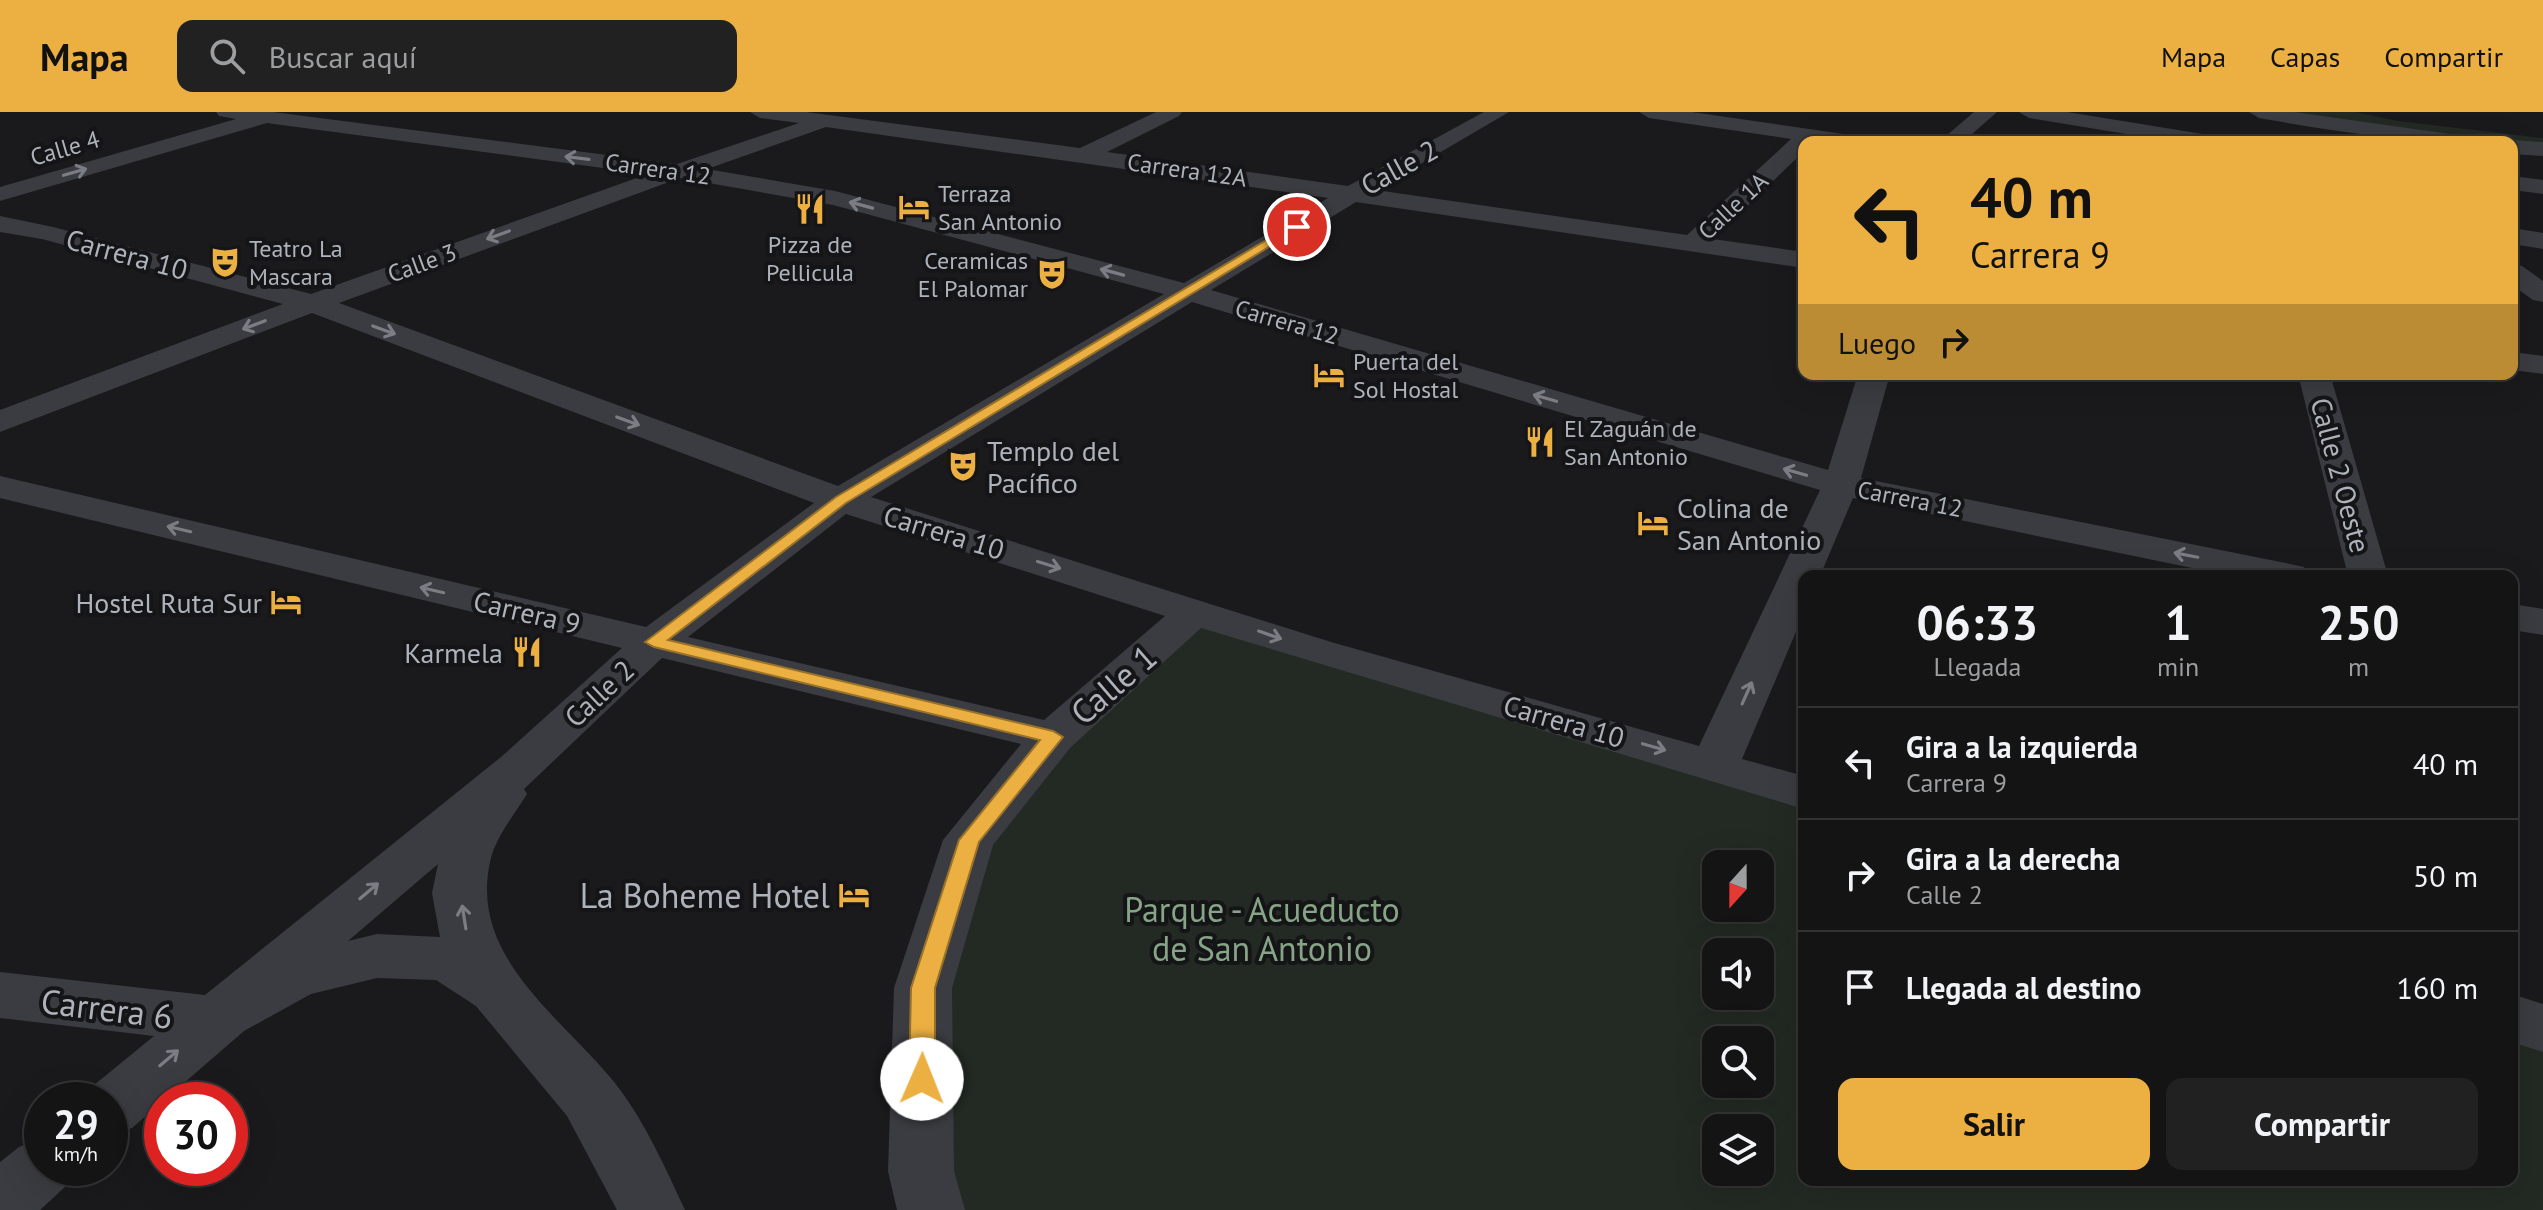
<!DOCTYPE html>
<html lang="es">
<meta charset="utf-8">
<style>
body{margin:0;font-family:"PT Sans",sans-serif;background:#212122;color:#f1f3f6;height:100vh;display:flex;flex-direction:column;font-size:30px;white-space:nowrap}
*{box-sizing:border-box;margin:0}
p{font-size:26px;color:#9d9ea0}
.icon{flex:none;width:44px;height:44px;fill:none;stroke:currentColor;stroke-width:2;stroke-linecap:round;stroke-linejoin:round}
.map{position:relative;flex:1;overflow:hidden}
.side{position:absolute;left:1798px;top:458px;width:720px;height:616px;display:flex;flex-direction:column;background:#141415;border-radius:16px;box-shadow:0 8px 32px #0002,0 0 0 2px #333334}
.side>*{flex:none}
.guide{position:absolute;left:1798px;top:24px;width:720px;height:244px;border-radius:16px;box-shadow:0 8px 32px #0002,0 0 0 2px #333334;background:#ecaf41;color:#111;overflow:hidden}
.needle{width:52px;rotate:201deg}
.controls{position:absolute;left:1702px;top:738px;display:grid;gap:16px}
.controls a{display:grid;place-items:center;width:72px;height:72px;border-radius:16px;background:#141415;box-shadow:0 8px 32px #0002,0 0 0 2px #333334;font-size:40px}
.speed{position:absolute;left:24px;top:970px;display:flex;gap:16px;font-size:40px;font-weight:700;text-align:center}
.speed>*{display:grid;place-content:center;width:104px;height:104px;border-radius:50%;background:#141415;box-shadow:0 8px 32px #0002,0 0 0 2px #333334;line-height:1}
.speed small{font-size:20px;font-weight:400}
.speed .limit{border:12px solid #d22;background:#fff;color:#111}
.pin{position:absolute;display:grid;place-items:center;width:68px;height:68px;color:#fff;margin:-34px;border:4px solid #fff;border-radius:50%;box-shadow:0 2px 8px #0007}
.me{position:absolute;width:88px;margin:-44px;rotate:1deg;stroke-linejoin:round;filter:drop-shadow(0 0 6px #0008)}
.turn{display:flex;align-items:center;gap:28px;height:168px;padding:0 40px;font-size:36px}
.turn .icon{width:104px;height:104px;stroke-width:2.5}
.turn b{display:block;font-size:56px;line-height:68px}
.then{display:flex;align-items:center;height:76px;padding:0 40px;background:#0003;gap:16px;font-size:30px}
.eta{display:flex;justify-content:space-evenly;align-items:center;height:136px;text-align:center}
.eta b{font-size:48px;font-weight:600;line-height:56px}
.primary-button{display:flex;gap:16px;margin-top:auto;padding:16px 40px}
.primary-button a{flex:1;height:92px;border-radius:16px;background:#ecaf41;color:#111;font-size:32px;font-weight:600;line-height:92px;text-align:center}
.primary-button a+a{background:#212122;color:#f1f3f6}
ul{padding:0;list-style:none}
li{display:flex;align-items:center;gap:24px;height:112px;padding:0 40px;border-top:2px solid #333334}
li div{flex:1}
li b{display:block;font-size:30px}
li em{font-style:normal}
header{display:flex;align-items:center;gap:48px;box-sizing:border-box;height:112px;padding:0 40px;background:#ecaf41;color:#111}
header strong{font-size:38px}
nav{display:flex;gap:44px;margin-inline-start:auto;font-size:28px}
.search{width:560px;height:72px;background:#212122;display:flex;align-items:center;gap:20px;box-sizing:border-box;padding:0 28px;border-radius:16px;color:#9d9ea0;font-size:30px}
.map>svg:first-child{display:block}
.green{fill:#222a23;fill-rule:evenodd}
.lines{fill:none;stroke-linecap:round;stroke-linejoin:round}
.minor{fill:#3b3c41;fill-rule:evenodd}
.oneway{stroke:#7a7d84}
.route{fill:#ecaf41;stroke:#99722a;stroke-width:2}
.labels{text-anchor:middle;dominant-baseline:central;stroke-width:8;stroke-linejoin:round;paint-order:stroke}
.far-street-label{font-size:24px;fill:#adb2bb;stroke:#151517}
.far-poi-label{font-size:24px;fill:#adb2bb;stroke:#151517;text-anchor:start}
.street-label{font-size:28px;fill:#adb2bb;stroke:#151517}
.poi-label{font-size:28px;fill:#adb2bb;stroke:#151517;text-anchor:start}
.near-street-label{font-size:34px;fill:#adb2bb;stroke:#151517}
.near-poi-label{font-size:34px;fill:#adb2bb;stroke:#151517;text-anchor:end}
.near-park-label{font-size:34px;fill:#85a586;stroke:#151517}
</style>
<header>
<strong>Mapa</strong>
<div class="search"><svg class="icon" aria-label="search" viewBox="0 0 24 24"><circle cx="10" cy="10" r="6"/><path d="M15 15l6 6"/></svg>Buscar aquí</div>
<nav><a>Mapa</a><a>Capas</a><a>Compartir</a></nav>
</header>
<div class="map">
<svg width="2543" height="1098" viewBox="0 0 2543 1098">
<rect width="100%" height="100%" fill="#1a1a1c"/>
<!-- green -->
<path class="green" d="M2259,0h96l43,9 145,17v11l-31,-7 -77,-3z
M1196,499l608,182v387h708v-162l31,10v182h-1612l-10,-39 48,-331zM1716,752h44v44h-44zM1716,840h44v44h-44zM1716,928h44v44h-44zM1716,1016h44v44h-44z"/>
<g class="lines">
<!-- minor -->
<path class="minor" d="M216,0h57l404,52 122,-41 -39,-5 -10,-6h56l274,36 76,-36h26l-3,4 -72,36 241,34 136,-74h25l-133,78 311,45 104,-96 -142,-21 -10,-6h53l165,24 11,6h-64v9l-91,88 91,13v16l-448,-66 -145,88 617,180 30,-96h32l-29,104 429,86 14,3 6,9h-79l-378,-78 -33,78h-16v37l-62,146 62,17v33l-603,-181 -131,120 -77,97 -41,143 2,183 11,39h-68l-9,-39 6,-183 49,-148 78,-96 -359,-86 -138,131 3,5c-12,20 -30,41 -36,64 -24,95 65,155 119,219 32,38 54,88 75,133h-68l-50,-94 -91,-110 -40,-26 -59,-2 -66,16 -67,37 -112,97 -22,8v-36h-27l5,-10 66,-54 -154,-18v-46l205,23 296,-238 121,-109 -622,-150v-22l646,151 168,-124 -502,-190 -312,119v-22l283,-106 -241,-65 -42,-7v-16l53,11 258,67 337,-120 -381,-51 -267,78v-14l236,-68 -17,-3zM826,15l502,71 -144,85 -349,-92 -128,-22zM680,66l153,27 331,89 -326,192 -499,-183zM1192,190l628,188 -121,256 -368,-104 -460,-145zM846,402l319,102 -121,104 -356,-83zM438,752l-6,29 8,44 -63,-3 -29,7z
M1974,0h23l-34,30h-24z
M2019,0h48l148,24 11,6h-51l-146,-24z
M2249,0h45l170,24 11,6c-75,0 -143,-11 -216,-24z
M2512,28l31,2v14l-31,-2v-12h-6z
M2512,64l31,4v14l-31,-4z
M2512,116l31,5v16l-31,-5z
M2512,152l10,2 21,15v21l-10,-2 -21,-15z
M2512,240l31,4v18l-31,-4z
M2298,262h32l58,202h-40z
M2512,492l31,5v26l-31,-5z
M2512,882l31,10v48l-31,-10z
M42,1026v30h32l-9,19 -25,23h-40v-48l19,-15z"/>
</g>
<!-- one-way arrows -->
<defs><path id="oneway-shaft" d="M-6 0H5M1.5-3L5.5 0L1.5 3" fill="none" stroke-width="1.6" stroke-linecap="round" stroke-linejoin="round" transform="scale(2)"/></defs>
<g class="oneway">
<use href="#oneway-shaft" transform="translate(577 46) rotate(-173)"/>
<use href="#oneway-shaft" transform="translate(75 60) rotate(-16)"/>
<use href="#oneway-shaft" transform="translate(861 93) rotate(-165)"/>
<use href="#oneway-shaft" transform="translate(498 123) rotate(160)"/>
<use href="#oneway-shaft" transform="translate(1112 160) rotate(-165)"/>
<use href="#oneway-shaft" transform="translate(254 213) rotate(159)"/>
<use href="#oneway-shaft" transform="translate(384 218) rotate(20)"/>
<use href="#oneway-shaft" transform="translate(1545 286) rotate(-164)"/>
<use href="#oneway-shaft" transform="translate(628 309) rotate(20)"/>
<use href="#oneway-shaft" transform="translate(1795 360) rotate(-164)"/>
<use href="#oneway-shaft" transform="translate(179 417) rotate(-167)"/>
<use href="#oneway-shaft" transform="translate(2186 443) rotate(-169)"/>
<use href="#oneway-shaft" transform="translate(1049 453) rotate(17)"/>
<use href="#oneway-shaft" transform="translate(432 478) rotate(-167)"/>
<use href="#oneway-shaft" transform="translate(1270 523) rotate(19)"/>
<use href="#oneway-shaft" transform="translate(1747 581) rotate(-66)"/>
<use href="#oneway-shaft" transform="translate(1654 635) rotate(16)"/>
<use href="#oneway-shaft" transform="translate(369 779) rotate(-40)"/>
<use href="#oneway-shaft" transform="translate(464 805) rotate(-99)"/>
<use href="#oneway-shaft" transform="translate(169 946) rotate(-40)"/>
</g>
<!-- route -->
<path class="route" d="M1293,112l9,3 -456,276 -178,137 385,91 10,6 -84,105 -44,146v91l-4,8 -9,3 -9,-3 -4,-8 2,-91 48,-148 81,-100 -386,-93 -9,-5 191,-145z"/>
<!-- icons -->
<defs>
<symbol id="hotel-bare" viewBox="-9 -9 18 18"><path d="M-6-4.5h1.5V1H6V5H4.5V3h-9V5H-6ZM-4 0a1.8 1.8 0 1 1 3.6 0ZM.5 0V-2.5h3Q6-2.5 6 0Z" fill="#ecaf41" stroke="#151517" stroke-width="2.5" paint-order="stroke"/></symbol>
<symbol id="restaurant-bare" viewBox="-9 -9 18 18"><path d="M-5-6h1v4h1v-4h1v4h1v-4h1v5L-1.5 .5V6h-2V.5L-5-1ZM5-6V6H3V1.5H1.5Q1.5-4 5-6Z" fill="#ecaf41" stroke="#151517" stroke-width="2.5" paint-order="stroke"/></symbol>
<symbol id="theatre-bare" viewBox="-9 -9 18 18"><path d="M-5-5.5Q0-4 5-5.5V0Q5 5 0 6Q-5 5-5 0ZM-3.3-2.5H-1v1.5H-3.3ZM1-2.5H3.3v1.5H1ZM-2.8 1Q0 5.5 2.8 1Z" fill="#ecaf41" stroke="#151517" stroke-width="2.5" paint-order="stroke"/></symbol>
</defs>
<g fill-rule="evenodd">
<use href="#hotel-bare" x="892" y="73" width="44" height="44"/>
<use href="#restaurant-bare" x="788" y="75" width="44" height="44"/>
<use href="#theatre-bare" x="203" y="128" width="44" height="44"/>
<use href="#theatre-bare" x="1030" y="140" width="44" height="44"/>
<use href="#hotel-bare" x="1307" y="241" width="44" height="44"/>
<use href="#restaurant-bare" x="1518" y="308" width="44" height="44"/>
<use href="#theatre-bare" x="941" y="332" width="44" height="44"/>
<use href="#hotel-bare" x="1631" y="389" width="44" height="44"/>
<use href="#hotel-bare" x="264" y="468" width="44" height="44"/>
<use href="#restaurant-bare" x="505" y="518" width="44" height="44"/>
<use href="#hotel-bare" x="832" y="761" width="44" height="44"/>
</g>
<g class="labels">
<!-- far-street labels -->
<g class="far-street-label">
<text transform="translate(65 36) rotate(-16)">Calle 4</text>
<text transform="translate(658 57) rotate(8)">Carrera 12</text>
<text transform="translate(1187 58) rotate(8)">Carrera 12A</text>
<text transform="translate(1733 94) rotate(-43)">Calle 1A</text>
<text transform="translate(422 151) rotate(-20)">Calle 3</text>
<text transform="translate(1287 210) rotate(16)">Carrera 12</text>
<text transform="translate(1910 387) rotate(11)">Carrera 12</text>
</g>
<!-- far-poi labels -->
<g class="far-poi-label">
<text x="938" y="81">Terraza<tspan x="938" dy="28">San Antonio</tspan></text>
<text x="810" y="132" text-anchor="middle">Pizza de<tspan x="810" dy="28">Pellicula</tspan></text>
<text x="249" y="136">Teatro La<tspan x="249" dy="28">Mascara</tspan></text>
<text x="1028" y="148" text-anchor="end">Ceramicas<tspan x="1028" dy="28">El Palomar</tspan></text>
<text x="1353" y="249">Puerta del<tspan x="1353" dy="28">Sol Hostal</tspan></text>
<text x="1564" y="316">El Zaguán de<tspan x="1564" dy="28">San Antonio</tspan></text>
</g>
<!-- street labels -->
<g class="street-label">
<text transform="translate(1399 55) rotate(-29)">Calle 2</text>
<text transform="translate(127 142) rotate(15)">Carrera 10</text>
<text transform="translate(2341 363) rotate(75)">Calle 2 Oeste</text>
<text transform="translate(944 420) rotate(17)">Carrera 10</text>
<text transform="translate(527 500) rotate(13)">Carrera 9</text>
<text transform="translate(599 581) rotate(-43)">Calle 2</text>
<text transform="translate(1564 609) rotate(16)">Carrera 10</text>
</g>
<!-- poi labels -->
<g class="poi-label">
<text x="987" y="338">Templo del<tspan x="987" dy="32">Pacífico</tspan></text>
<text x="1677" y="395">Colina de<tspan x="1677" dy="32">San Antonio</tspan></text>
<text x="262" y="490" text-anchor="end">Hostel Ruta Sur</text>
<text x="503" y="540" text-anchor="end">Karmela</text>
</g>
<!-- near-street labels -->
<g class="near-street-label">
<text transform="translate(1113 572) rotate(-41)">Calle 1</text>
<text transform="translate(107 896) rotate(7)">Carrera 6</text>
</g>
<!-- near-poi labels -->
<g class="near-poi-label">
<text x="830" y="783">La Boheme Hotel</text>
</g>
<!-- near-park labels -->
<g class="near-park-label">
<text x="1262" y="797">Parque - Acueducto<tspan x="1262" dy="39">de San Antonio</tspan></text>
</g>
</g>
</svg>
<div class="controls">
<a><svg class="needle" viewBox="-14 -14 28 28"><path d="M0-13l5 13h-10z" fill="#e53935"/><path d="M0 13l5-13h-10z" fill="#9d9ea0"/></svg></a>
<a><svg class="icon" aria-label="sound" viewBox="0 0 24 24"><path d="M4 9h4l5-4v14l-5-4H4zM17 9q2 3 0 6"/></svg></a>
<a><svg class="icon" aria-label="search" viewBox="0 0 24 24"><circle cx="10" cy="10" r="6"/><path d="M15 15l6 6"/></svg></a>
<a><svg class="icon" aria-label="layers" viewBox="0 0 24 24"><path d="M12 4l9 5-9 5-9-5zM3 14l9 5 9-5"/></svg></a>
</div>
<div class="speed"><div>29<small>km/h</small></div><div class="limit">30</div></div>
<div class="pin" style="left:1297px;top:115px;background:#d93025"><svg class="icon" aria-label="arrive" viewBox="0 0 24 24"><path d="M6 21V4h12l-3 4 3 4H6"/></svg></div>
<svg class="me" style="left:922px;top:967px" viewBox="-20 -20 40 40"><circle r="19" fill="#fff"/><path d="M0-13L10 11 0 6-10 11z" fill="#ecaf41"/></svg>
<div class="guide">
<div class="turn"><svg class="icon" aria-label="left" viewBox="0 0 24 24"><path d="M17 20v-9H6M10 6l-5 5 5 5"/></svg><div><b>40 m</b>Carrera 9</div></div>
<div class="then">Luego<svg class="icon" aria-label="right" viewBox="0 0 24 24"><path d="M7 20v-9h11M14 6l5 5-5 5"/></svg></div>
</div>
<section class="side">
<div class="eta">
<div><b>06:33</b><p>Llegada</p></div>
<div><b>1</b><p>min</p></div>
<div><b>250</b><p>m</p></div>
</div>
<ul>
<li><svg class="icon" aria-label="left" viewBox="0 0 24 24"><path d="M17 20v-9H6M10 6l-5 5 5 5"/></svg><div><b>Gira a la izquierda</b><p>Carrera 9</p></div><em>40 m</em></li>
<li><svg class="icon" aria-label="right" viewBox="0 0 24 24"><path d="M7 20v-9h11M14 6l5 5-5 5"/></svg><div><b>Gira a la derecha</b><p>Calle 2</p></div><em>50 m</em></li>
<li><svg class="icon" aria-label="arrive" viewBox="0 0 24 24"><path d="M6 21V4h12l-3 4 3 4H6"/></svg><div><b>Llegada al destino</b></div><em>160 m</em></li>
</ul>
<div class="primary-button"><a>Salir</a><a>Compartir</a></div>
</section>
</div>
